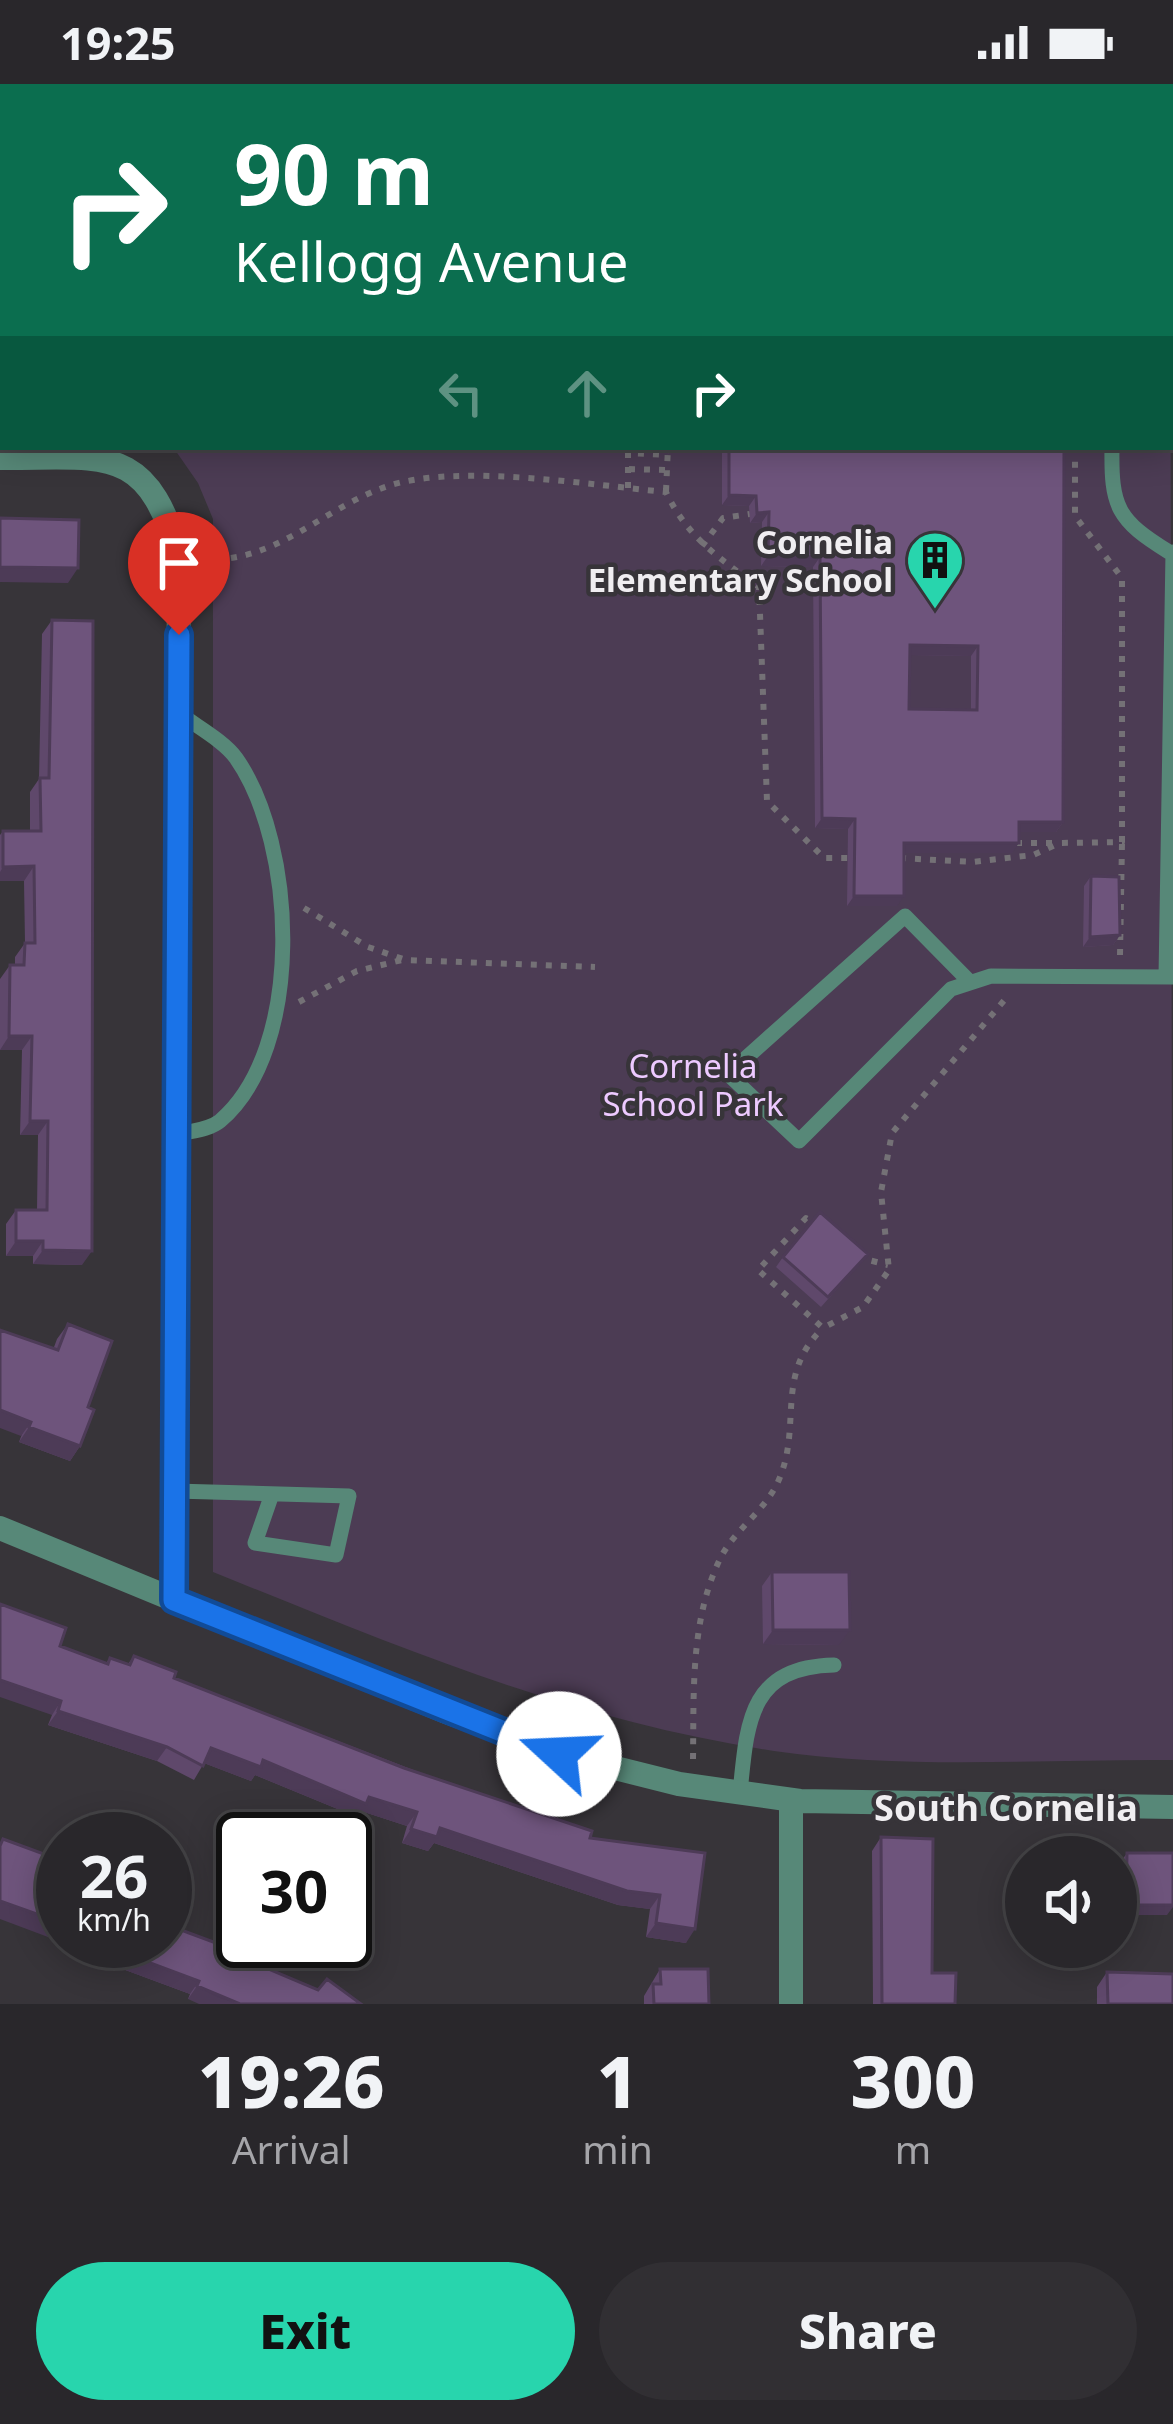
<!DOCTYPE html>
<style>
body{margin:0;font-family:"Noto Sans",sans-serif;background:#312f33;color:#f1f3f6;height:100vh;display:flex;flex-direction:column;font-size:45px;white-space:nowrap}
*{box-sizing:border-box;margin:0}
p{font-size:39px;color:#a5a5a9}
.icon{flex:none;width:66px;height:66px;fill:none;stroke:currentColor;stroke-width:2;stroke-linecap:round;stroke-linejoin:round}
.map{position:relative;height:1920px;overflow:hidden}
.details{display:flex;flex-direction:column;background:#29272b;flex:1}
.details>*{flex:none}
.top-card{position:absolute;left:0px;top:0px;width:1173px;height:366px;box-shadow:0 6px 30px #0003,0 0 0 3px #454447;background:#0b6e4f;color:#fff;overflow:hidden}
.tools{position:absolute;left:1005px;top:1752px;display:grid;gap:24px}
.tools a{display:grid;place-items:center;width:132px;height:132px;border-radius:50%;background:#29272b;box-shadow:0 6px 30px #0003,0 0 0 3px #454447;font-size:60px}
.speed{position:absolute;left:36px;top:1728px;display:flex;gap:24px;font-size:60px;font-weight:700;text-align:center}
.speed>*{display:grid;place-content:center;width:156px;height:156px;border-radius:50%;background:#29272b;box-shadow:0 6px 30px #0003,0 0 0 3px #454447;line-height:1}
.speed small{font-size:30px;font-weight:400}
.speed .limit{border:6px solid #111;border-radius:18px;background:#fff;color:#111}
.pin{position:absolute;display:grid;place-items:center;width:102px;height:102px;color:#fff;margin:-123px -51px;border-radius:50% 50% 50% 0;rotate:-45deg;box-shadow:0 0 12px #0007}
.pin .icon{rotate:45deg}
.me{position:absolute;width:132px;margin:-66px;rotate:290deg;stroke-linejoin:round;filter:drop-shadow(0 0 9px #0008)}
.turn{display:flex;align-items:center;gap:42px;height:252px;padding:0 36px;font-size:54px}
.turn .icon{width:156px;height:156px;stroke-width:2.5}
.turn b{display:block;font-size:84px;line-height:102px}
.lanes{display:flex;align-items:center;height:114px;padding:0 36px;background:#0003;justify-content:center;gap:60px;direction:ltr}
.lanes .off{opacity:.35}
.eta{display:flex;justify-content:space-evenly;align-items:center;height:204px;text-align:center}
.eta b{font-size:72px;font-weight:800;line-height:84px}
.button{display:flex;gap:24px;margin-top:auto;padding:24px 36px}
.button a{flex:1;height:138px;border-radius:72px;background:#28d5ad;color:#111;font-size:48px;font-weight:800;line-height:138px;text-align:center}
.button a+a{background:#312f33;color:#f1f3f6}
.status{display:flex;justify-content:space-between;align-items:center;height:84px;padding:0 60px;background:#29272b;direction:ltr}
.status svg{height:33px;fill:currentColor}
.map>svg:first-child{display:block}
.green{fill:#4c3c54}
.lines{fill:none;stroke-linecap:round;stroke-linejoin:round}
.path{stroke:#747176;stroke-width:6;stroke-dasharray:6 9;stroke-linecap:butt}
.service{stroke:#578878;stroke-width:15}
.minor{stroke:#578878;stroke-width:24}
.wall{fill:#5f486b;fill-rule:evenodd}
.shaded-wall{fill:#4d3b57}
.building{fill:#6e547c;stroke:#4d3b57;stroke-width:3;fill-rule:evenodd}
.route-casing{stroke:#114b97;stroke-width:30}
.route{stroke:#1a73e8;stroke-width:21}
.labels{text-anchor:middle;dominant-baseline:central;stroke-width:9;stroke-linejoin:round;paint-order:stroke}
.poi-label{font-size:33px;font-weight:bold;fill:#f0eef1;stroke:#373439;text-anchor:end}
.park-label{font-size:33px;fill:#edcaff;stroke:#373439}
.neighbourhood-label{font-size:36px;font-weight:bold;fill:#f0eef1;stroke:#373439}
</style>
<div class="status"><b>19:25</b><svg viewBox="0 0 49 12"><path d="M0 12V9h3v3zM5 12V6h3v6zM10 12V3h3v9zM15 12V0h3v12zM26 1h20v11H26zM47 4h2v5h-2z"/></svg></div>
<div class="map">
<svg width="1173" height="1920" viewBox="0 0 1173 1920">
<rect width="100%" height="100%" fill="#373439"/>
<!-- green -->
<path class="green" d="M434,0h735v3h-735z
M1170,8l3,1668c-131,-1 -270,10 -399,-9 -204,-31 -373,-103 -561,-179v-1053l-15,-36 -25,-36h997z"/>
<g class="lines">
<!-- path -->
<path class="path" d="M711,3v-3
M629,385l38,1
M628,404v-35l40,2
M666,407l2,-44
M702,462l21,-28 27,-4
M201,475c74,6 121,-51 187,-73 71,-23 202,-1 278,6 21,45 54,67 93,95l8,214 57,57h27
M1016,759h41
M900,774l73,4 60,-7 27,-12 62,-1v-264l-47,-62v-69
M304,824l64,39 38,13 189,7
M1120,871l2,-112
M299,918l58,-31 45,-11
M820,1142l-14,-8 -48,52 65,58 40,-21 26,-37 -8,-78 11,-59 115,-136
M857,1173l31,8
M693,1675c1,-67 -3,-140 28,-202 14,-27 42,-45 56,-73 27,-57 -4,-108 46,-156"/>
<!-- service -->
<path class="service" d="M1170,104l3,-1
M1112,363c-1,60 5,73 57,105
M1166,893l7,-425
M969,897l-64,-65 -177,158 71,67 152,-152 40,-13 182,1
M176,1051c14,-4 33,-5 44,-14 85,-72 77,-276 16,-363 -12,-17 -40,-32 -57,-45
M175,1407l174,5 -13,59 -81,-12 17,-49
M740,1709c7,-71 9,-126 94,-128"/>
<!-- minor -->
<path class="minor" d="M0,374c103,1 147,-17 179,99l-5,1043
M0,1444l444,183 115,43 120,30 121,17 373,6
M791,1716v204"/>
</g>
<!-- wall -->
<path class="wall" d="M722,363h342l-1,375 -7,10h-37l-7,21h-108l-7,53h-50l1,-77 -33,-1 -2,-261 -52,-1 1,-44 -12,1 -1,-17 -27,-1zM910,571l61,1v54l-62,-1z
M52,536l30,645 -49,-1v-8h-27v-32l10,-14h21l1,-75h-18l2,-85h-22v-71l10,-14h5v-8l10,-14 -1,-62h-24v-46l3,-4h27v-39l9,-13 3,-145z
M1091,792l29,59 -7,10 -30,2 1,-61z
M868,1170l-47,53 -45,-40 7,-10z
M68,1240l20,83 -8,39 -10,15 -51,-19 38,-103z
M772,1488l67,73 -76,-1 -1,-58z
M60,1562l46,17 4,-5 18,6 6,-8 40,22 416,160 115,15 -19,90 -40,-6 4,-28 -32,-4 -184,-62 -6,8 -26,-8 5,-17 -46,-15 -4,6 -102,-42 -4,6 -47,-18 -10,17 -37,-19 -109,-36 4,-10z
M881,1753l51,136 23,31h-82l-1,-153z
M1127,1769l40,62h-48l1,-52z
M224,1840l28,38 66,28 -130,9 2,-5 -97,-36 6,-17 113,1z
M660,1885l49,35h-65v-8z
M1107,1888l66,32h-76v-17z"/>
<!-- shaded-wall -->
<path class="shaded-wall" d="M729,411l27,1 -7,10 -27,-1z
M769,428l-7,10 -12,1 7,-10z
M768,472l52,1 -7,10 -52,-1z
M0,483l78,1 -10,15 -68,-1z
M910,561l68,1 -7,10 -68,-1z
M822,734l33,1 -7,10 -33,-1z
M1019,738h44l-7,10h-44z
M904,759h115l-7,10h-115z
M34,782l-10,15h-24v-9l3,-5z
M854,812h50l-7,10h-50z
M1120,851l-7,10 -30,2 7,-10z
M9,952h23l-10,14h-22z
M30,1037h18l-10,14h-18z
M16,1157h27l-10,15h-27z
M43,1166l49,1 -10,14 -49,-1z
M0,1326l31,12 -10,14 -21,-8z
M29,1343l51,19 -10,15 -51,-19z
M773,1546h77l-11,15 -76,-1z
M0,1596l61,21 -9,14 -52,-18z
M58,1627l109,36 -10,14 -109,-36z
M211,1664l52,12 154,52 -10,14 -46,-15 -4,6 -102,-42 -4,6 -50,-19z
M440,1744l220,67 -10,14 -32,-4 -184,-62 -6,8 -26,-8 9,-14z
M0,1817l59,21 -11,15 -48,-18z
M1126,1821h47v2l-6,8h-48z
M656,1839l39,6 -9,14 -40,-6z
M102,1861l97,36 -9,13 -97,-36z
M197,1902l43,18h-41l-11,-5z"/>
<!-- building -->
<path class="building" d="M0,0h79v3h-76v25h-3z
M290,0h102v3h-102z
M160,1l67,2h-67z
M0,215h3v51h-3z
M729,363h335l-1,375h-44v21h-115v53h-50l1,-77 -33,-1 -2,-261 -52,-1 1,-44 -12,1 -1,-17 -27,-1zM910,561l68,1 -1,64 -68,-1z
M0,434l79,2 -1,48 -78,-1z
M52,536l41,1 -1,630 -49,-1v-9h-27v-31h31l1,-89h-18l2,-85h-23l1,-71h14l1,-22h10l-1,-77 -31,1v-36h38l-1,-53h9z
M1091,792l28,1 1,58 -30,2z
M820,1128l48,42 -40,43 -45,-40z
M68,1240l44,17 -24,66 6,3 -14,36 -51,-19 2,-5 -31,-12v-80l58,20z
M772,1488h77l1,58h-77z
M0,1520l66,24 -6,18 48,18 2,-6 20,7 4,-9 42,16 -2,6 230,90 188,63 -2,7 115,15 -10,76 -39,-6 4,-28 -33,-4 -187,-63 -3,9 -26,-8 6,-17 -48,-15 -3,7 -103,-44 -2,7 -50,-19 -8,18 -36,-19 -109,-36 3,-10 -61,-21z
M881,1753l52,2 -1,134h24l-1,31h-73z
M3,1755l60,22v49l-4,12 -59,-21v-55z
M1127,1769h46v52h-47z
M165,1840l51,19 8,-19 19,9v8h18l-9,21 66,28 9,-11 34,25h-121l-43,-18 2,-5 -97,-36 2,-4h61z
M660,1885h48l1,35h-55l-1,-20h8z
M1107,1888l66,2v30h-65z"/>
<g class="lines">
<defs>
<path id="route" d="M179,551l-5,965 385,154"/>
</defs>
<!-- route casing -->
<use href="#route" class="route-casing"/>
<!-- route -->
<use href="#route" class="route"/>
</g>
<!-- icons -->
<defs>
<symbol id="building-pin" viewBox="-11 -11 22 30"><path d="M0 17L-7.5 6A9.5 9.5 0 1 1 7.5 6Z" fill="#28d5ad" stroke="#373439"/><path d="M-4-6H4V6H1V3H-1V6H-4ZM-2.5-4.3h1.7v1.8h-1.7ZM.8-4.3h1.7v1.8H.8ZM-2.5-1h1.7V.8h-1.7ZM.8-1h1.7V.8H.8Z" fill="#111"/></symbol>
</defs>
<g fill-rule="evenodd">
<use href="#building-pin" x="902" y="443" width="66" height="90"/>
</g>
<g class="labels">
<!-- poi labels -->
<g class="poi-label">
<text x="893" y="457">Cornelia<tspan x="893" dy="38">Elementary School</tspan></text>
</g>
<!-- park labels -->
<g class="park-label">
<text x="693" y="981">Cornelia<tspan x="693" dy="38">School Park</tspan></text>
</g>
<!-- neighbourhood labels -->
<g class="neighbourhood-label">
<text x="1006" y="1723">South Cornelia</text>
</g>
</g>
</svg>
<div class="tools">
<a><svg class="icon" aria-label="sound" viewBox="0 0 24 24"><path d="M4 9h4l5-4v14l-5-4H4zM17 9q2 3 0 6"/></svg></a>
</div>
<div class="speed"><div>26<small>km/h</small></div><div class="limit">30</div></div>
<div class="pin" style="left:179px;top:551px;background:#d93025"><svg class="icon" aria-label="arrive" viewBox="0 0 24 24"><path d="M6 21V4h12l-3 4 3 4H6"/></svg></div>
<svg class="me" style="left:559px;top:1670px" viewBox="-20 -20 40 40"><circle r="19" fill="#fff"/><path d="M0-13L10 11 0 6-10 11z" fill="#1a73e8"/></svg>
<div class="top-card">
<div class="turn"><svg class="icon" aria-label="right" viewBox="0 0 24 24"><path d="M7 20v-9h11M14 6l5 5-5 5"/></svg><div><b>90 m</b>Kellogg Avenue</div></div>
<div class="lanes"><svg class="icon off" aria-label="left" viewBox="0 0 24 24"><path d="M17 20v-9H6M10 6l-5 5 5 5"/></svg><svg class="icon off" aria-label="ahead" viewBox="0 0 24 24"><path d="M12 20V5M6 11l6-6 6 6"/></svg><svg class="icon" aria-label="right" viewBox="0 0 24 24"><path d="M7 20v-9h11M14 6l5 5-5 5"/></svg></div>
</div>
</div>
<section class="details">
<div class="eta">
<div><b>19:26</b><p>Arrival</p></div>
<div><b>1</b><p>min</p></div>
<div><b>300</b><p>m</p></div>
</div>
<div class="button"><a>Exit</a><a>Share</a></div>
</section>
